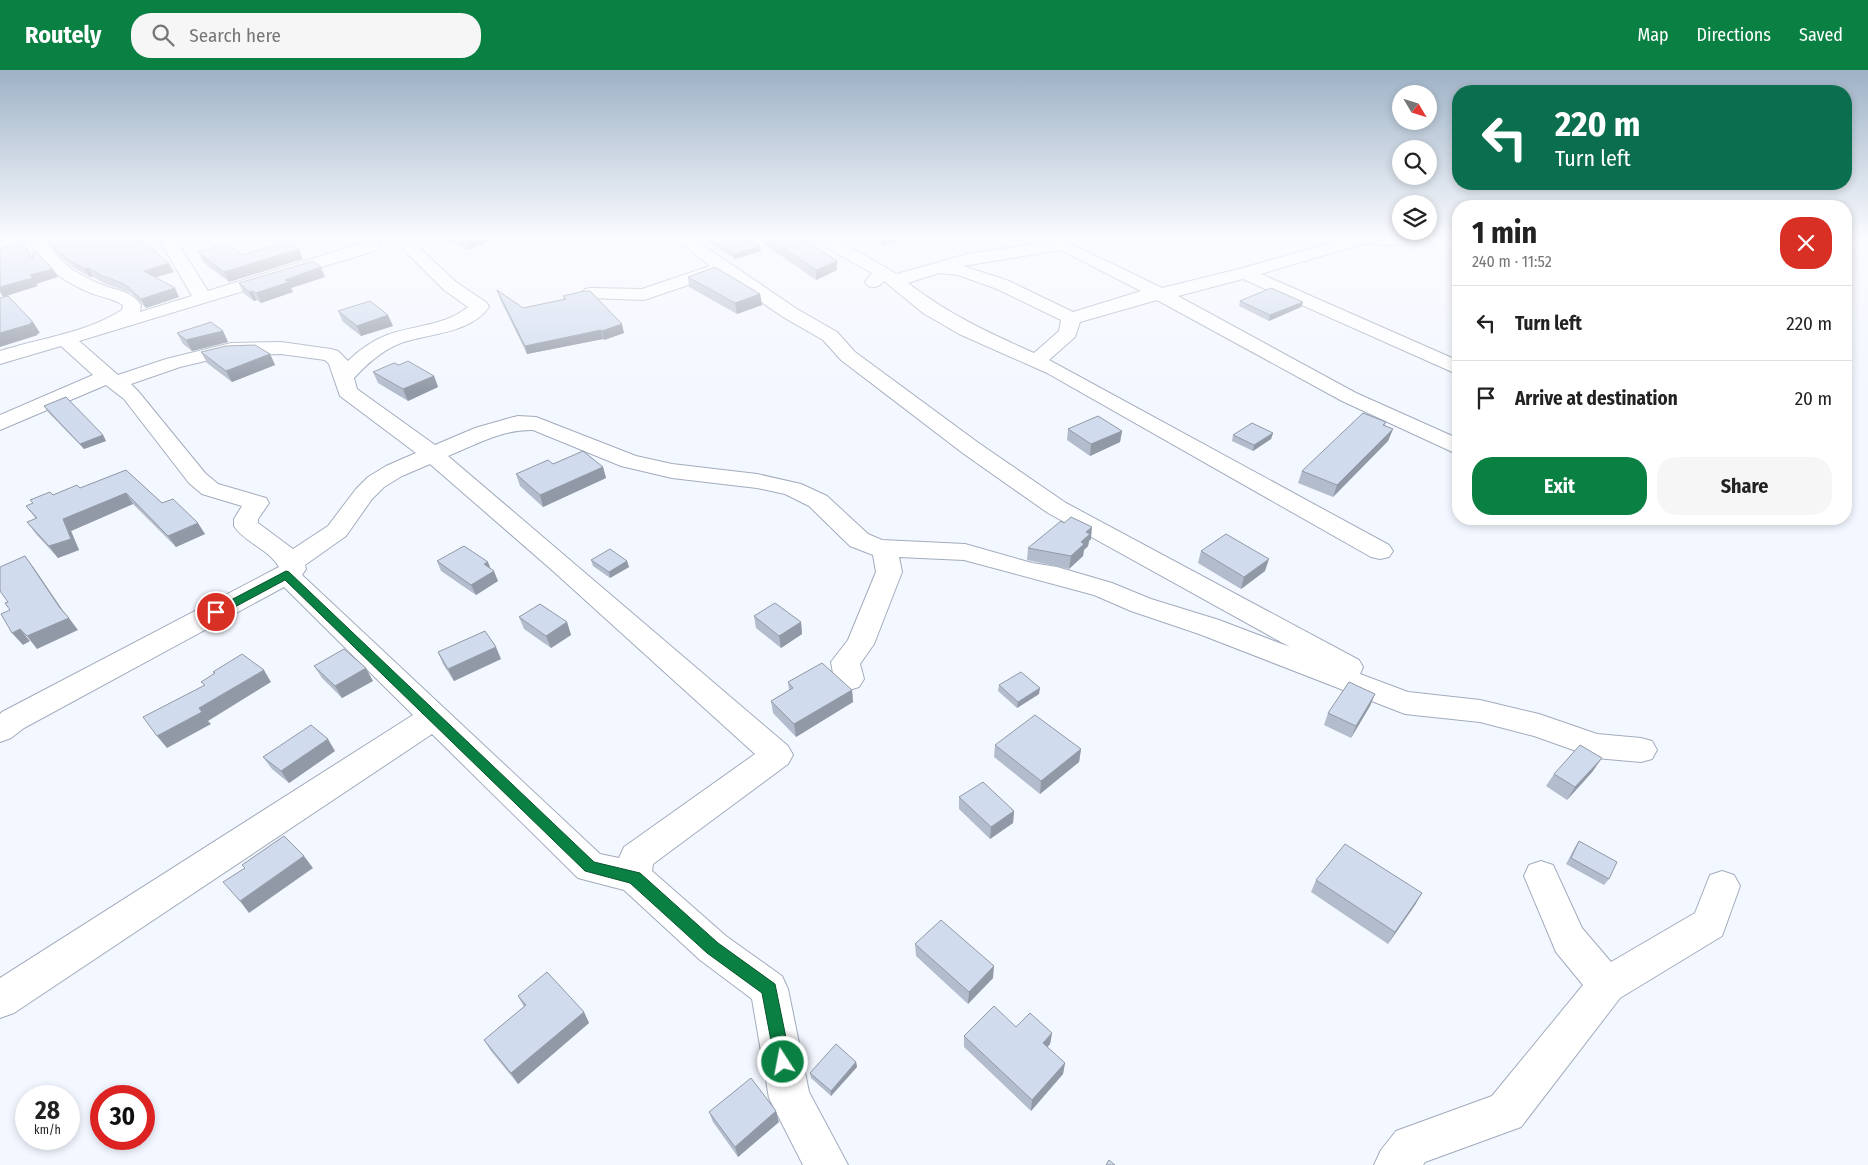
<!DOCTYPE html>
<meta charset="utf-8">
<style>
body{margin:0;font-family:"Fira Sans Condensed",sans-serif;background:#f6f6f6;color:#222;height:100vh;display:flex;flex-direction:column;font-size:19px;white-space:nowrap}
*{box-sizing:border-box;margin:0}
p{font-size:16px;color:#767676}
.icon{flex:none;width:28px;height:28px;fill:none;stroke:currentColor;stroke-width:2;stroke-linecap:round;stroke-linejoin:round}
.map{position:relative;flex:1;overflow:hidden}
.side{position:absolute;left:1452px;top:130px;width:400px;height:325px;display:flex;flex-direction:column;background:#fff;border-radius:20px;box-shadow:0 2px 8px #0003}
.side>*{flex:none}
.hud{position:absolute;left:1452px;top:15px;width:400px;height:105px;border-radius:20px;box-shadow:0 2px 8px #0003;background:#0b6e4f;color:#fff;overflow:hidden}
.needle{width:32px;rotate:128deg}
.tools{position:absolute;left:1392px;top:15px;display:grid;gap:10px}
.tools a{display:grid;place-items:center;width:45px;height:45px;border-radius:50%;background:#fff;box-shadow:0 2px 8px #0003;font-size:25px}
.speed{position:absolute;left:15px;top:1015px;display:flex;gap:10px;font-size:25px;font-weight:700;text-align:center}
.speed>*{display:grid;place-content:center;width:65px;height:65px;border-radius:50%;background:#fff;box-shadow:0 2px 8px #0003;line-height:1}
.speed small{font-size:12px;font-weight:400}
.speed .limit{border:8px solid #d22;background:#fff;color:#111}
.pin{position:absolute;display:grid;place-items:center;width:42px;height:42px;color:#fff;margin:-21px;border:2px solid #fff;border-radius:50%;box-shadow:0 1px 5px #0007}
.me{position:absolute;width:55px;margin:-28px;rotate:349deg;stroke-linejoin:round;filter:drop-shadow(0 0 4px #0008)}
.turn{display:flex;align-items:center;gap:18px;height:105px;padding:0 20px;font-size:22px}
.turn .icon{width:65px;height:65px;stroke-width:2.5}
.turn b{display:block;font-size:35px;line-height:42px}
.round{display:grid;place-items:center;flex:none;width:52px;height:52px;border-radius:20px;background:#f6f6f6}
.summary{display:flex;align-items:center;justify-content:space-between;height:85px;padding:0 20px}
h1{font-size:30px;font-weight:700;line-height:38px}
.primary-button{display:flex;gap:10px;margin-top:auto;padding:10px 20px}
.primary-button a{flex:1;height:58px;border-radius:20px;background:#0b8043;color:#fff;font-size:20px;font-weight:700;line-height:58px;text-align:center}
.primary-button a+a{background:#f6f6f6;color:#222}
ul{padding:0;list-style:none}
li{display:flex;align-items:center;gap:15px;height:75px;padding:0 20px;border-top:1px solid #e0e0e0}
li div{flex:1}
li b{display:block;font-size:19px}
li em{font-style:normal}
header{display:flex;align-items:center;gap:30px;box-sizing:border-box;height:70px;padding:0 25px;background:#0b8043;color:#fff}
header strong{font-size:24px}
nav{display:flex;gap:28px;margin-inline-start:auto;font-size:18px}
.search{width:350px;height:45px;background:#f6f6f6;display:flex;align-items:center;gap:12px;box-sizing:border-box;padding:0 18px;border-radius:20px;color:#767676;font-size:19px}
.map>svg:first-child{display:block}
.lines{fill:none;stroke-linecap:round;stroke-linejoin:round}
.minor-casing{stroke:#a2acbd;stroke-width:2}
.minor{fill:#fff;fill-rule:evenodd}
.wall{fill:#b3bccc}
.shaded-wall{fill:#9299a6}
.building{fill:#d0dbed;stroke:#9299a6}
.route{fill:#0b8043;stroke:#07532c}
</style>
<header>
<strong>Routely</strong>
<div class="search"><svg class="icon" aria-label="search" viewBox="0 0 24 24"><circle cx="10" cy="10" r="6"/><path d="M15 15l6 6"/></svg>Search here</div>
<nav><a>Map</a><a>Directions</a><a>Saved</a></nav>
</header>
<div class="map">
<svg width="1868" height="1095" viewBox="0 0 1868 1095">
<rect width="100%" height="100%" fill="#f3f7ff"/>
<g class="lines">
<defs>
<path id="minor" d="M29,169h16c14,26 36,38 63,48 13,4 25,6 33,18l-1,7 52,-16 -33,-57h16l33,52 158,-49h12l2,4 -2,4 -299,91 39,34 48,-16 65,-16 50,-1 50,7 7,2 10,10c11,-11 24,-20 39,-26 27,-10 58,-9 81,-28l-24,-17 -51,-51h17l46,43 31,21 2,4c-19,27 -60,26 -88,36 -19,7 -34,21 -47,35l3,11 78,56 40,-17 35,-10 8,-2 18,1 100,39 36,8 85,10 44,10 26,12 41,38 14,6 83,4 67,19 25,4 55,16 39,16 68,21 71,27 -242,-134 -84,-59 -123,-94 -18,-20 -40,-23 -62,-43 -77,26 -53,-2 -6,-1 -3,-4 3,-4 6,-1 51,1 68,-23 -34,-27h18l103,70 40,23 18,20 125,92 86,59 293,157 4,7 -3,7 48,18 72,8 59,14 58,20 44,4 11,3 5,9 -5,9 -11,3 -45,-4 -62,-22 -54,-14 -75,-8 -206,-80 -68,-23 -37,-16 -130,-35 -65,-3 3,15 -28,72 -14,20 4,15 -5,8 -10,3 -10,-3 -5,-8 -3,-17 17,-22 28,-68 -3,-17 -23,-9 -41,-40 -24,-12 -28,-6 -85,-10 -51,-12 -88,-36c-30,-1 -58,15 -85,26l340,290 5,9 -5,9 -135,100 -1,7 74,65 56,40 6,13 21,103 39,73h-45l-34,-67 -17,-99 -52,-39 -76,-70 -46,-12 -146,-144 -418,279 -14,5v-40l413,-263 -129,-128 -260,141 -13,10 -11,4v-28l2,-2 277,-145c-10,-18 -34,-24 -45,-41v-7l8,-13 -40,-12 -13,-11 -65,-84 -18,-14 -106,45v-15l93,-40 -32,-29 -61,18v-13c41,-13 86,-18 122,-41l1,-5c-8,-5 -20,-8 -30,-11 -29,-12 -50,-26 -64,-55zM281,284l44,6 4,4 11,32 76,57 -30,13 -18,11 -12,12 -28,37 -35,23 -35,-26v-4l11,-16 -3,-5 -48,-14 -13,-11 -67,-82 -7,-7 49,-17 51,-12zM430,394l123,107 202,183 -131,93 -5,11 -19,-4 -298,-279 4,-6 -1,-4 41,-29 26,-37 12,-12 18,-11z
M816,169h20l61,35 70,-20 96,-14 99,48 77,-19 106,-30h60l1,2 -2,4 -42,-1 -101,30 198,87v14l-216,-96 -65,17 178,97 103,46v16l-117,-54 -185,-101 -77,22 -5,15 -26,23 340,185 4,6 -4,6 -9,2 -9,-2 -324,-184 -88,-39 -36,-21 -39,-32c-5,6 -9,7 -16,5l-3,-4 7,-9 -54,-30zM1061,180l80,41 -68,21 -64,-31 -46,-15zM939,203l19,2 39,14 64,31 -2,11 -25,22c-49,-22 -84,-38 -126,-70z
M1541,791l12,4 29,63 29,34 84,-49 15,-38 12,-4 12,4 6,11 -18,50 -102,62 -99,129 -96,35 -2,3h-49l7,-15 15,-19 96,-35 91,-111 -27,-33 -32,-76 5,-11z"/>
</defs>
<!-- minor casing -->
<use href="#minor" class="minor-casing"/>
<!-- minor -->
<use href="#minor" class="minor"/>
</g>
<!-- wall -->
<path class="wall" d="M47,169l127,33 -18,5 23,20 -33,11 -15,-15 -25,-9 -13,-7h-3l-17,-10 -15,-12z
M443,169h53l-28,11z
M702,169h46l12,7 1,5 -26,8z
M757,169h46l34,22v9l-21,10z
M872,169h34l-23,7z
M198,182l105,7 -74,23 -26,-20z
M325,207l-34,11 2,4 -32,11 -4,-3 -3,1 -11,-8 -4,-10z
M688,207l72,17 2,11 -25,9 -48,-27z
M497,220l26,18 41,-9 -1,-3 61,37 -20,7 -1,-1 -76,15 -27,-55z
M1240,231l63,1 -2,5 -32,14 -30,-15z
M338,241l55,15 -32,10 -18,-14z
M223,261l5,11 -36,9 -9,-7 -6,-11z
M201,282l69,2 5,11 -43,17 -25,-19z
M399,295l35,11 4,11 -30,14 -30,-18 -5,-11z
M44,336l59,29 3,6 -22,8 -36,-37z
M1386,352l-1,4 8,3 -5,12 -55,56 -35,-14 4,-12z
M1068,359l54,2 -2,11 -30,14 -23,-16z
M1273,363l-2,6 -18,12 -21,-10 1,-6z
M553,394l50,3 3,11 -63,29 -23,-21 -4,-12z
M126,400l36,33 43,31 -29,13 -43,-43 -62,27 8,19 -21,8 -22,-24 -9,-12 9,-3 -10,-13 27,-11 27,-7z
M1091,469l-2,2 -1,5 -4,4 -1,6 -14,13 -42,-9 1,-12z
M1201,481l64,20 -24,18 -43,-26z
M591,490l36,1 2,6 -19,11 -17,-12z
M437,491l54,8 7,12 -22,14 -35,-24z
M754,546l47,6 1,12 -21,14 -25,-20z
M519,547l48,5 4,13 -20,13 -27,-19z
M438,582l63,7 -47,22 -11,-17z
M314,596l59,15 -31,17 -20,-20z
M788,612l64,8 1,12 -57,35 -23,-24 -2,-12 18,-11z
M999,615l40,9 -22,14 -19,-17z
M1375,624l-5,12 -19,32 -27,-13 4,-12z
M995,675l86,4 -2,13 -39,32 -46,-37z
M335,681l-46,32 -17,-14 -9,-12z
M1593,701l-26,29 -21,-14 8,-12z
M959,727l55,14 -1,12 -23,16 -31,-30z
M1579,771l30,38 -5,6 -38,-21 9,-17z
M1316,810l106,13 -7,12 -27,39 -77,-52z
M915,874l78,34 -25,26 -52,-48z
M518,926l66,16 5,11 -71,61 -27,-33 -7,-11 40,-33z
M1016,957l36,6 -2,11 -3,3 18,16 -2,11 -32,37 -67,-64v-11z
M856,992l1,5 -26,29 -20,-18 -1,-5z
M709,1042l70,10 -41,35 -25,-35z"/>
<!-- shaded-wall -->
<path class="shaded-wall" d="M472,169h24l-28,11 -3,-9z
M890,169h16l-23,7 -1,-5z
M760,176l1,5 -26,8 -1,-5z
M299,179l4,10 -74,23 -5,-10z
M837,191v9l-21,10v-10z
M169,193l5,9 -25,7 -5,-8z
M321,197l4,10 -34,11 2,4 -32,11 -5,-10 29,-13z
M88,198l5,9h-3l-5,-8z
M53,199l5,8 -22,7 2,2 -35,11 -3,-5v-5l30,-12z
M175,218l4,9 -33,11 -5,-9z
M252,221l5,9 -3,1 -5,-9z
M760,224l2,11 -25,9 -2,-11z
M1303,232l-2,5 -32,14 1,-6z
M388,245l5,11 -32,10 -4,-10z
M33,252l7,11 -3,1 1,1 -38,12v-14z
M622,254l2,9 -20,7 -2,-9z
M601,260l2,9 -76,15 -2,-8z
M223,261l5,11 -36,9 -6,-11z
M270,284l5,11 -43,17 -6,-11z
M434,306l4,11 -30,14 -5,-12z
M1393,359l-5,12 -55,56 4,-12z
M1122,361l-2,11 -30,14 1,-12z
M1273,363l-2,6 -18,12 1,-6z
M103,365l3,6 -22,8 -4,-5z
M603,397l3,11 -63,29 -3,-12z
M126,423l7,11 -62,27 8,19 -21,8 -9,-12 14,-27z
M198,453l7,11 -29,13 -8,-11z
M1092,457l-1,12 -2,2 -1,5 -4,4 -1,6 -14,13 2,-13 10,-14 5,-10z
M25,486l9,12 34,50h1l9,12 -41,19 -10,-13 33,-28z
M1269,489l-4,12 -24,18 3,-12z
M627,491l2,6 -19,11 -1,-6z
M488,492l4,10 -8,-8z
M494,501l4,10 -22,14 -5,-10z
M567,552l4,13 -20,13 -5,-12z
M801,552l1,12 -21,14 -2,-12z
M20,559l10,12 -7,4 -11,-12z
M496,577l5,12 -47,22 -6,-12z
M366,598l7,13 -31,17 -7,-12z
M264,600l7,12 -63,39 3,3 -44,24 -10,-12 42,-28z
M1040,618l-1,6 -22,14 1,-6z
M852,620l1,12 -57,35 -2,-13z
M1375,624l-5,12 -19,32 5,-12z
M328,669l7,12 -46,32 -8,-12z
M1081,679l-2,13 -39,32 1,-13z
M1602,688l-9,13 -26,29 8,-13z
M1014,741l-1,12 -23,16 1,-12z
M304,786l9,12 -64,45 -9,-12z
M1422,823l-7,12 -27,39 7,-12z
M994,896l-1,12 -25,26 1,-12z
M584,942l5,11 -71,61 -7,-11z
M1052,963l-2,11 -9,10 2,-11z
M856,992l1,5 -26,29v-5z
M1065,993l-2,11 -32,37 1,-11z
M776,1041l3,11 -41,35 -3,-10z"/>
<!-- building -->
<path class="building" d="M47,169h93l29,24 -25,8 31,17 -34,11 -15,-14 -25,-10 -13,-7 -3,1 -17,-10 -15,-13z
M459,169h13l-7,2z
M710,169h38l12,7 -26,8z
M770,169h33l34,22 -21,9z
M879,169h11l-8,2z
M289,171l10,8 -75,23 -26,-20 30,-8 15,11z
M24,173l8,16 2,-9 19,19 -23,6 3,3 -33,9v-38z
M313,191l8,6 -36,13 4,2 -33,11 -4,-2 -3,1 -10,-9z
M715,197l45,27 -25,9 -47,-26z
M1271,218l32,14 -33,13 -30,-14z
M497,220l26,18 43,-9 -3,-3 21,-5h6l32,33 -20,7 -1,-1 -76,16z
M8,226l25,26 -3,1 1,1 -31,9v-35z
M370,231l18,14 -31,11 -19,-15z
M211,252l12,9 -37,9 -9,-7z
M255,275l15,9 -44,17 -25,-19 25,-6z
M408,291l26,15 -31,13 -30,-17 21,-9 5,2z
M66,327l37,38 -23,9 -36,-38z
M1363,343l23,9 -3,3 10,4 -56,56 -35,-14z
M1098,346l24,15 -31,13 -23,-15z
M1252,353l21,10 -19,12 -21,-10z
M583,381l20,16 -63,28 -24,-21 32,-14 5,4z
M126,400l36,33 11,-4 25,24 -30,13 -42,-43 -63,26 8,20 -22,7 -22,-24 10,-4 -11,-12 7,-3 -3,-3 20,-8 3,3 24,-10 3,3z
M1071,447l21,10 -6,5 4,2 -9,8 3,2 -13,12 -43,-8 33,-27 3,2z
M1226,464l43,25 -25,18 -43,-26z
M464,476l24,16 -4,2 10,7 -23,14 -34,-24z
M610,479l17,12 -18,11 -18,-12z
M25,486l35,52 9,10 -42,18 -7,-7 -8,4 -11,-19 9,-4 -5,-7 3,-1 -8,-11v-24z
M775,533l26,19 -22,14 -25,-20z
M540,534l27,18 -21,14 -27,-19z
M485,561l11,16 -48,22 -10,-17z
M344,579l22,19 -31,18 -21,-20z
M242,584l22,16 -65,38 3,4 -45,24 -14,-19 62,-32 -4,-3 14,-9 -2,-1z
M822,593l30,27 -58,34 -23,-23 22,-13 -5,-6z
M1021,602l19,16 -22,14 -19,-17z
M1349,612l26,12 -19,32 -28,-13z
M1035,645l46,34 -40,32 -46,-36z
M311,655l17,14 -47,32 -18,-14z
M1580,675l22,13 -27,29 -21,-13z
M983,712l31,29 -23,16 -32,-30z
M284,766l20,20 -64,45 -17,-19 22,-14 -3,-3z
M1579,771l38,21 -8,17 -38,-21z
M1345,774l77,49 -27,39 -79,-52z
M941,850l53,46 -25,26 -54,-48z
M547,902l37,40 -73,61 -27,-33 42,-35 -8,-9z
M994,936l22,21 14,-14 22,20 -9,10 22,20 -33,37 -68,-64z
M836,974l20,18 -25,29 -21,-18z
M751,1008l25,33 -41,36 -26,-35z
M1109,1090l6,5h-9z"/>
<!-- sky -->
<linearGradient id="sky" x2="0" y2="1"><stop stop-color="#9eb2c6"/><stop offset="0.52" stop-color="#fafbff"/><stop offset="1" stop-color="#fafbff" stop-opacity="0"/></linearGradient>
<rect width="1868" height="322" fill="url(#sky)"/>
<!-- route -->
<path class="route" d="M286,501l3,1 305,290 46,11 78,70 57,41 16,78 -2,6 -6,2 -6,-2 -2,-6 -13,-69 -55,-40 -77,-70 -45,-12 -300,-291 -65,35 -4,1 -6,-4 2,-2z"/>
</svg>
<div class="tools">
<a><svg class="needle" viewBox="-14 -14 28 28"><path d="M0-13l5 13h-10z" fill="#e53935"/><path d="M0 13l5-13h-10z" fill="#767676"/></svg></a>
<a><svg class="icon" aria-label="search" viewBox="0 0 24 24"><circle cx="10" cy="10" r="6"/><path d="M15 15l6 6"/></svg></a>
<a><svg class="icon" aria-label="layers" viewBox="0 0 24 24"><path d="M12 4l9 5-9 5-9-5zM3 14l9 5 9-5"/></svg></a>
</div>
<div class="speed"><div>28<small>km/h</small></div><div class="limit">30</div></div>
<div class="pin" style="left:216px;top:542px;background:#d93025"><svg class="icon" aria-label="arrive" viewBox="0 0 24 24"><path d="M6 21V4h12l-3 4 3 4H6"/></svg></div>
<svg class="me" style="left:783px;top:992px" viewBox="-20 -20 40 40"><circle r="17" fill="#0b8043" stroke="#fff" stroke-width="3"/><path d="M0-11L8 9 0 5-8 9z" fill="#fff"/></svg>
<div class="hud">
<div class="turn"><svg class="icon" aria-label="left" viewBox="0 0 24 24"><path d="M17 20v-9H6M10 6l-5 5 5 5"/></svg><div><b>220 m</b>Turn left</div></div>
</div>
<section class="side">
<div class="summary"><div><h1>1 min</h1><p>240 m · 11:52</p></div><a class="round" style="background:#d93025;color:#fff"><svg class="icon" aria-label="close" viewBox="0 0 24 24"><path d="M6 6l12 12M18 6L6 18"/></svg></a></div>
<ul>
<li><svg class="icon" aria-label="left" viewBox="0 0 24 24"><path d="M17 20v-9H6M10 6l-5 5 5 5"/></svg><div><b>Turn left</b></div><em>220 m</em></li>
<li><svg class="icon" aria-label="arrive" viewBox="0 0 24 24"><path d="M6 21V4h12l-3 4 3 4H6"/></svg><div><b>Arrive at destination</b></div><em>20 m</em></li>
</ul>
<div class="primary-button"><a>Exit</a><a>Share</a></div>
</section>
</div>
